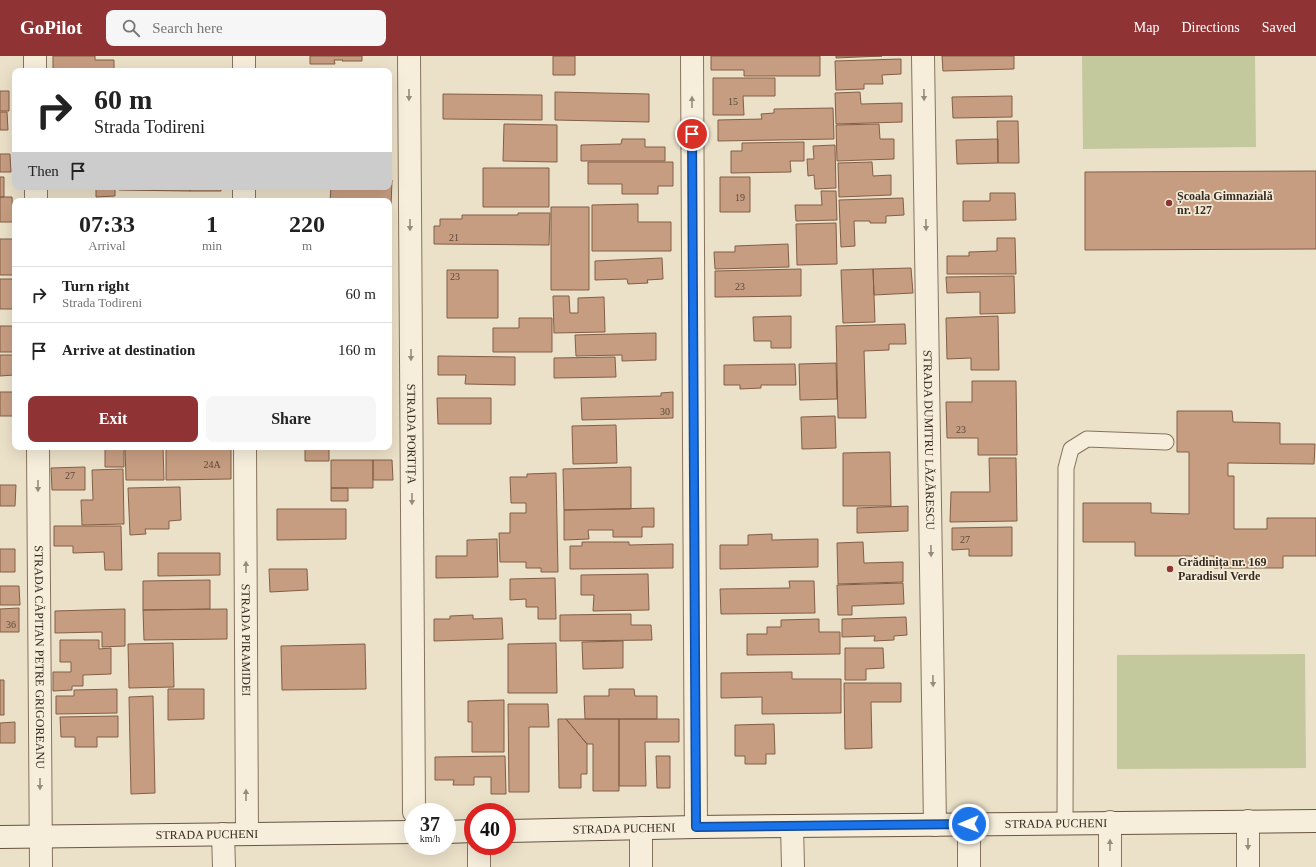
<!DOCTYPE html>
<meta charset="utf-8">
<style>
body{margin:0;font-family:Georgia,serif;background:#f6f6f6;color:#222;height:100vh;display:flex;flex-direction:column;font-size:15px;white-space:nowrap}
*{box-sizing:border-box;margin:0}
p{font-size:13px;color:#767676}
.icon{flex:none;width:22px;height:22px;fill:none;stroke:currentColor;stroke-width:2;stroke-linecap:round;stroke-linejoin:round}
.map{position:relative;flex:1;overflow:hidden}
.side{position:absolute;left:12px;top:142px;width:380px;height:252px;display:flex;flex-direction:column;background:#fff;border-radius:8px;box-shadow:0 4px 16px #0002}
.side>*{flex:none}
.guide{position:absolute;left:12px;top:12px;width:380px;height:122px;border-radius:8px;box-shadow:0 4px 16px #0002;background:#fff;color:#222;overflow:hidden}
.speed{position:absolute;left:404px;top:747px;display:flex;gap:8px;font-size:20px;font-weight:700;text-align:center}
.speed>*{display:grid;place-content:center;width:52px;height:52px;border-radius:50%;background:#fff;box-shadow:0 4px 16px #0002;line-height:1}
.speed small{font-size:10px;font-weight:400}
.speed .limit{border:6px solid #d22;background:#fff;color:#111}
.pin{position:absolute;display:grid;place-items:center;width:34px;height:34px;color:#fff;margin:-17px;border:2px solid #fff;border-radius:50%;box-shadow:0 1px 4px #0007}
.me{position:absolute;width:44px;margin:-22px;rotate:269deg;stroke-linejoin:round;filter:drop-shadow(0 0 3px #0008)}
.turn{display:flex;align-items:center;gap:14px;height:84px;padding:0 16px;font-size:18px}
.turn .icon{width:52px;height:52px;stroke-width:2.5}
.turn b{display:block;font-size:28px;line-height:34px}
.then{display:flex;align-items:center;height:38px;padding:0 16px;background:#0003;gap:8px;font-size:15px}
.eta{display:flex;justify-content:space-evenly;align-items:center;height:68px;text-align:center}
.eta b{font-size:24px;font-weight:700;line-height:28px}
.action{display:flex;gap:8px;margin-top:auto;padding:8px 16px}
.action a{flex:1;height:46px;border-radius:8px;background:#903335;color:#fff;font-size:16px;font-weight:700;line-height:46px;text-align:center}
.action a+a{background:#f6f6f6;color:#222}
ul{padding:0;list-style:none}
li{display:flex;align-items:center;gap:12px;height:56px;padding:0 16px;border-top:1px solid #e0e0e0}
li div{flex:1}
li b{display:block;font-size:15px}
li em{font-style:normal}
header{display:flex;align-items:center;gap:24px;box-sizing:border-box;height:56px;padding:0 20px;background:#903335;color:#fff}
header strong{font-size:19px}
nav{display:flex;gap:22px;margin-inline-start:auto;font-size:14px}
.search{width:280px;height:36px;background:#f6f6f6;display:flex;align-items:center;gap:10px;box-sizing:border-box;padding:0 14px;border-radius:8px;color:#767676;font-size:15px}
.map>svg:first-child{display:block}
.green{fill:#c4c89d}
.building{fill:#c69d81;stroke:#835e46}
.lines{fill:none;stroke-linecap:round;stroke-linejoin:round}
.lane-casing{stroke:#86735e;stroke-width:17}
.street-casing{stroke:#86735e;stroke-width:24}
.secondary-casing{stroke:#685442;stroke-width:24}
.lane{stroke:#f6eedb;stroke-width:15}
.street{stroke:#f6eedb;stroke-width:22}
.secondary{stroke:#f6eedb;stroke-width:22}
.oneway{fill:#968c7e}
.route-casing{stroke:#114b97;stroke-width:10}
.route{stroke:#1a73e8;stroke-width:7}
.poi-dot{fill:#903335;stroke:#f3ebd7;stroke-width:1.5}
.labels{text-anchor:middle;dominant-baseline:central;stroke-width:3.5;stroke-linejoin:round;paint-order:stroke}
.number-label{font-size:10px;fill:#5b4839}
.poi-label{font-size:12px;font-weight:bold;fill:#372b21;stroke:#f3ebd7;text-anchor:start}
.street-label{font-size:12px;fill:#372b21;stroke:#f3ebd7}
</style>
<header>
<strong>GoPilot</strong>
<div class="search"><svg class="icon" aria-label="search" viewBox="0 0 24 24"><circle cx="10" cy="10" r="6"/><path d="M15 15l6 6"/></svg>Search here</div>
<nav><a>Map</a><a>Directions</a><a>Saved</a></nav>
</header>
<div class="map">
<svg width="1316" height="811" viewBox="0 0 1316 811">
<rect width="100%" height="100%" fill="#ebe0c8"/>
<!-- green -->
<path class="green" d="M1082,0h173l1,91 -173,2z
M1305,598l1,114 -189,1v-114z"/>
<!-- building -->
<path class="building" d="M53,0h42v4h19v11h-61z
M310,0h52v5h-20l1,-1h-9l1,4h-25z
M553,0h22v19h-22z
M711,0h109v20h-76v-6h-33z
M836,0h46l-46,2z
M942,0h72v13l-71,2z
M901,3v15l-19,1 1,9h-19v5l-28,1 -1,-29z
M713,22h62v18h-32l1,19h-31z
M0,35h9v20h-9z
M555,36l94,2v28l-94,-2z
M860,36l1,12 41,-1v19l-66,2 -1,-31z
M443,38l99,1v25l-99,-1z
M1012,40v21l-59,1 -1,-21z
M833,52l1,31 -116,2v-21l44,-1 -1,-5 13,-1v-4z
M0,56h7l1,18h-8z
M997,65h21l1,42h-21z
M504,68l53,1v37l-54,-1z
M879,68l1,15h14v20l-57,2 -1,-36z
M622,83h23v8h20v14h-84v-16l40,-1z
M998,83v24l-41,1 -1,-24z
M804,86v19h-14l1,11 -60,1v-22h11v-8z
M835,89l1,43 -21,1 -1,-14 -6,1 -1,-17h7l-1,-13z
M0,98h10l1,18h-11z
M588,106h85v24h-15v8h-36v-10h-34z
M872,106l1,14 18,-1v20l-52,2 -1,-34z
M483,112h66v39h-66z
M1316,115v78l-231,1v-78z
M0,121h4v20h-4z
M720,121h30v35h-30z
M389,124h3l-1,26h-2v-5h-59l1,-14h58z
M96,131h19v9l-19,1z
M119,131h71v4l-71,-1z
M190,131h31v4h-31z
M821,135h15l1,29 -41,1 -1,-16h27z
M990,137h25l1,27 -53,1v-20h27z
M0,141h12l1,25h-13z
M903,142l1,17 -18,1v7h-16v-2h-16l1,25 -14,1 -2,-47z
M638,148v18h33v29h-79v-46z
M551,151h38v83h-38z
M518,157h32l-1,32 -115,-1v-18h6v-7h22v-4h56z
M836,167l1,41 -40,1 -1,-41z
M997,182h18l1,36h-69v-18h22v-4l28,-1z
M0,183h15v36h-15z
M788,188l1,23 -74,2 -1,-17h21v-6z
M662,202l1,21 -16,1 1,3 -20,1 -1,-5 -32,1v-19z
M911,212l2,25 -39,2 -1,-26z
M801,213v27l-86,1v-26z
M873,213l2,53 -32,1 -2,-53z
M447,214h51v48h-51z
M1014,220l1,37 -35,1v-22l-33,1 -1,-16z
M0,223h13l1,30h-14z
M553,240h16l1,17h8v-15l26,-1 1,35 -51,1z
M791,260v32h-20v-7h-17l-1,-24z
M998,260l1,54h-28v-12l-24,1 -1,-41z
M519,262h33v34h-59v-24h26z
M905,268l1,20h-17v6l-25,1 2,67h-28l-2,-92z
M0,270h15v26h-15z
M656,277v27l-34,1v-6l-46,1 -1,-21z
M0,299h14v20l-14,1z
M438,300l77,1v28l-50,-1 1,-9h-28z
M615,301l1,20 -62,1v-20z
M836,307l1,36 -37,1 -1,-36z
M795,308l1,21h-35v3l-21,1v-4h-16v-20z
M972,325h44l1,74h-39v-17h-31l-1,-36h26z
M0,336h15v24h-15z
M673,336v26l-91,2 -1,-22 80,-2v-3z
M437,342h54v26h-53z
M1177,355h55l1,11 47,1v21h35l-1,20 -86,-1v13h6v53h33v-11h49v38h-33v12h-69v-12h-79v-14h-52v-39h68v10l38,1v-62h-12z
M835,360l1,32 -34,1 -1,-32z
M616,369l1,38 -44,1 -1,-38z
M105,391h19v20h-19z
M125,391h38l1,33h-38z
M166,391h65v32l-65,1z
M305,391h24v14h-24z
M890,396l1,54h-48v-53z
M989,402h27l1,63 -67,1 1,-30h39z
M331,404h42v28h-42z
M373,404h19l1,20h-20z
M85,411v23h-33l-1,-22z
M631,411v42l-67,1 -1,-41z
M123,413l1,55 -42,1 -1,-25h12l-1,-30z
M556,417l2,99h-17v-4h-15v-6h-26l-1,-29h11v-20h16v-10h-15l-1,-26h17v-3z
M0,429h16l-1,21h-15z
M180,431l1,33 -12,1v8h-24l1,5 -16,1 -2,-47z
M331,432h17v13h-17z
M908,450v25l-51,2v-25z
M654,452v19h-12v10h-29v-7h-25l1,9 -25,1v-30z
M277,453h69v30l-69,1z
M54,470h67l1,44h-17l-1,-18 -31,1v-7h-19z
M1012,471v29h-43v-7l-17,1v-22z
M772,478v6l46,-1v28l-98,2v-24h28v-10z
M497,483l1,38 -62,1v-22h31v-16z
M582,486h47v3l44,-1v24l-103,1v-23h12z
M863,486l1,21 39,-1v20l-65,2 -1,-41z
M0,493h15v23h-15z
M158,497h62v22l-62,1z
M269,513h38l1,21 -38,2z
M648,518l1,36 -56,1 1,-16h-13v-20z
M555,522l1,41h-18v-12h-12v-8l-16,1v-21z
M210,524v29l-67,1v-29z
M789,525h25l1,32 -94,1 -1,-25 70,-1z
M903,527l1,21 -52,2v9h-14l-1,-30z
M0,530h19l1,19h-20z
M19,552v24h-19v-23z
M125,553v37l-23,1v-15l-47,1v-22z
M227,553v30l-83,1 -1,-30z
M631,558v11h20l1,15 -92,1v-26z
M473,559v4l29,-1 1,21 -69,2v-22h16v-3z
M906,561l1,18 -13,1v4l-20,1 1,-5 -33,1v-18z
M819,563v13h21v22l-93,1v-21h20v-7h14v-7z
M60,584h39v9l12,-1v26l-28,1v11h-11v4l-19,1v-19h18v-10h-11z
M623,585v27l-40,1 -1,-27z
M173,587l1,44 -45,1 -1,-44z
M556,587l1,50h-49v-49z
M365,588l1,45 -84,1 -1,-44z
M845,592h38l1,20 -18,1v11h-21z
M792,616v7h49v34l-79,1v-17l-41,1v-25z
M0,624h4v35h-4z
M844,627h57v19h-30l1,46 -27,1z
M117,633v24l-61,1v-18h18v-6z
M168,633h36v30l-36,1z
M609,633h25l1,7h22v23h-72l-1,-23h25z
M153,640l2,97 -24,1 -2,-97z
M504,644v52h-32v-30h-4v-21z
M508,648h40l1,23h-20v65h-20z
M118,660v21h-21v10h-22v-10h-14l-1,-20z
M558,663h8l21,25v30h-6v14h-22z
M566,663h53v72h-26v-47h-6z
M619,663h60v23h-34l1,44h-27z
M15,666v21h-15v-20z
M774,668l1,30h-9v10h-21v-8h-10v-31z
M505,700l1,38h-15v-17h-17v8h-21l1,-5h-19v-23z
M656,700h14v32h-13z"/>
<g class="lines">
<defs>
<path id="lane" d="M1065,767l1,-355 5,-19 16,-10 79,3"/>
<g id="street">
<path d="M35,0v15"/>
<path d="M244,0v15"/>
<path id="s1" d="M409,0l5,756"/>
<path d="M692,0l4,771"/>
<path id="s2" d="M923,0l12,769"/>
<path d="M36,131v14"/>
<path d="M244,131v14"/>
<path id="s3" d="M38,391l3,420"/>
<path id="s4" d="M245,391l2,387"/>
<path d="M1110,766v45"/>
<path d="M792,770l1,41"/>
<path d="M641,772v39"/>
<path d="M223,778l1,33"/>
<path d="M479,790v21"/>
<path d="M969,811v-43"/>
<path d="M1248,811v-46"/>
</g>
<g id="secondary">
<path id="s5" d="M507,775l189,-4 620,-6"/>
<path d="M447,776l26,-1"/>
<path id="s6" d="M0,781l413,-5"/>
</g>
</defs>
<!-- lane casing -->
<use href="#lane" class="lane-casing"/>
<!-- street casing -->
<use href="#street" class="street-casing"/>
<!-- secondary casing -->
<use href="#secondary" class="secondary-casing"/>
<!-- lane -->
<use href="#lane" class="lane"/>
<!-- street -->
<use href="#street" class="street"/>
<!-- secondary -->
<use href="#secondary" class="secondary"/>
</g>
<!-- one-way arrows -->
<defs><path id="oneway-solid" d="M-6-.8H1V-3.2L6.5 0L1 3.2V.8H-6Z"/></defs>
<g class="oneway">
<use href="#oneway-solid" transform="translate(409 39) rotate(90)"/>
<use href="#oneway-solid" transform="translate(924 39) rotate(89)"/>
<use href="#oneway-solid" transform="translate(692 46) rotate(-90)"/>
<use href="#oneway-solid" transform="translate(410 169) rotate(90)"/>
<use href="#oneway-solid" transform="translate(926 169) rotate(89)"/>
<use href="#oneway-solid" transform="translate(411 299) rotate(90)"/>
<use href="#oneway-solid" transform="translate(38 430) rotate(90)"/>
<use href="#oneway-solid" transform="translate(412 443) rotate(90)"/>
<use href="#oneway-solid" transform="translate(931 495) rotate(89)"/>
<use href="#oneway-solid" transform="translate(246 511) rotate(-90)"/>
<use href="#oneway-solid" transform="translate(933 625) rotate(89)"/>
<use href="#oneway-solid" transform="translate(40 728) rotate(90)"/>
<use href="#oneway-solid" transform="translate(246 739) rotate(-90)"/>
<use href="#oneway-solid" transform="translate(1248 788) rotate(90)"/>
<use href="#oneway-solid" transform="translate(1110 789) rotate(-90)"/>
</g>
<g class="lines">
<defs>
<path id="route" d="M692,78l4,693 273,-3"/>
</defs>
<!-- route casing -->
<use href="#route" class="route-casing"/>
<!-- route -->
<use href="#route" class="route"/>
</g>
<!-- markers -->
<g class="poi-dot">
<circle cx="1169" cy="147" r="4"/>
<circle cx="1170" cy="513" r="4"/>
</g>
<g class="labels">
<!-- number labels -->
<g class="number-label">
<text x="733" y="45">15</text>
<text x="740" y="141">19</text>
<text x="454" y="181">21</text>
<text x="455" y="220">23</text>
<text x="740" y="230">23</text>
<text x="665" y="355">30</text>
<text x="961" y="373">23</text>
<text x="212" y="408">24A</text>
<text x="70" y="419">27</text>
<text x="965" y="483">27</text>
<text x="11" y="568">36</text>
</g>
<!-- poi labels -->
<g class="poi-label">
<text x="1177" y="140">Școala Gimnazială<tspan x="1177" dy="14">nr. 127</tspan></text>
<text x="1178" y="506">Grădinița nr. 169<tspan x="1178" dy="14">Paradisul Verde</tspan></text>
</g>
<!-- street labels -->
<g class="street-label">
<text stroke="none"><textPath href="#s1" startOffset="378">STRADA PORTIȚA</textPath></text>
<text stroke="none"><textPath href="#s2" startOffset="384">STRADA DUMITRU LĂZĂRESCU</textPath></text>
<text stroke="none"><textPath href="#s4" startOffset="193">STRADA PIRAMIDEI</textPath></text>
<text stroke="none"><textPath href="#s3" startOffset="210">STRADA CĂPITAN PETRE GRIGOREANU</textPath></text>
<text stroke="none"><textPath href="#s5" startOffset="549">STRADA PUCHENI</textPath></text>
<text stroke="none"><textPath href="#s5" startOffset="117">STRADA PUCHENI</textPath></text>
<text stroke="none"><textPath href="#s6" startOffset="207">STRADA PUCHENI</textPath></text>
</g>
</g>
</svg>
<div class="speed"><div>37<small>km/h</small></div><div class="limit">40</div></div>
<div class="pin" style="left:692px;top:78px;background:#d93025"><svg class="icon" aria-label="arrive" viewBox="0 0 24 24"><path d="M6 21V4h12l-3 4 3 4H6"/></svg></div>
<svg class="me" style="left:969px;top:768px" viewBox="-20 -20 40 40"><circle r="17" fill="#1a73e8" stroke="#fff" stroke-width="3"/><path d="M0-11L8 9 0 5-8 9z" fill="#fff"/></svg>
<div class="guide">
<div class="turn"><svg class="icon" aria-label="right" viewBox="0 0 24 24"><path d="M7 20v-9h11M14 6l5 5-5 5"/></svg><div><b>60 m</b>Strada Todireni</div></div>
<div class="then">Then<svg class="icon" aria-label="arrive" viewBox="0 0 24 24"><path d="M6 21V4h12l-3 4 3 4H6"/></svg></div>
</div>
<section class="side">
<div class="eta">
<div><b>07:33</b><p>Arrival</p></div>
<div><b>1</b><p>min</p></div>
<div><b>220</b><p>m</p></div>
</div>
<ul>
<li><svg class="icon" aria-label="right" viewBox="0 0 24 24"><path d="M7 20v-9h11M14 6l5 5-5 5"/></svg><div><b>Turn right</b><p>Strada Todireni</p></div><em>60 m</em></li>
<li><svg class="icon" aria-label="arrive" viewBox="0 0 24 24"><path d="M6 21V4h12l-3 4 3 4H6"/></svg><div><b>Arrive at destination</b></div><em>160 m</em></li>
</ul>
<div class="action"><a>Exit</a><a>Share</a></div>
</section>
</div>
